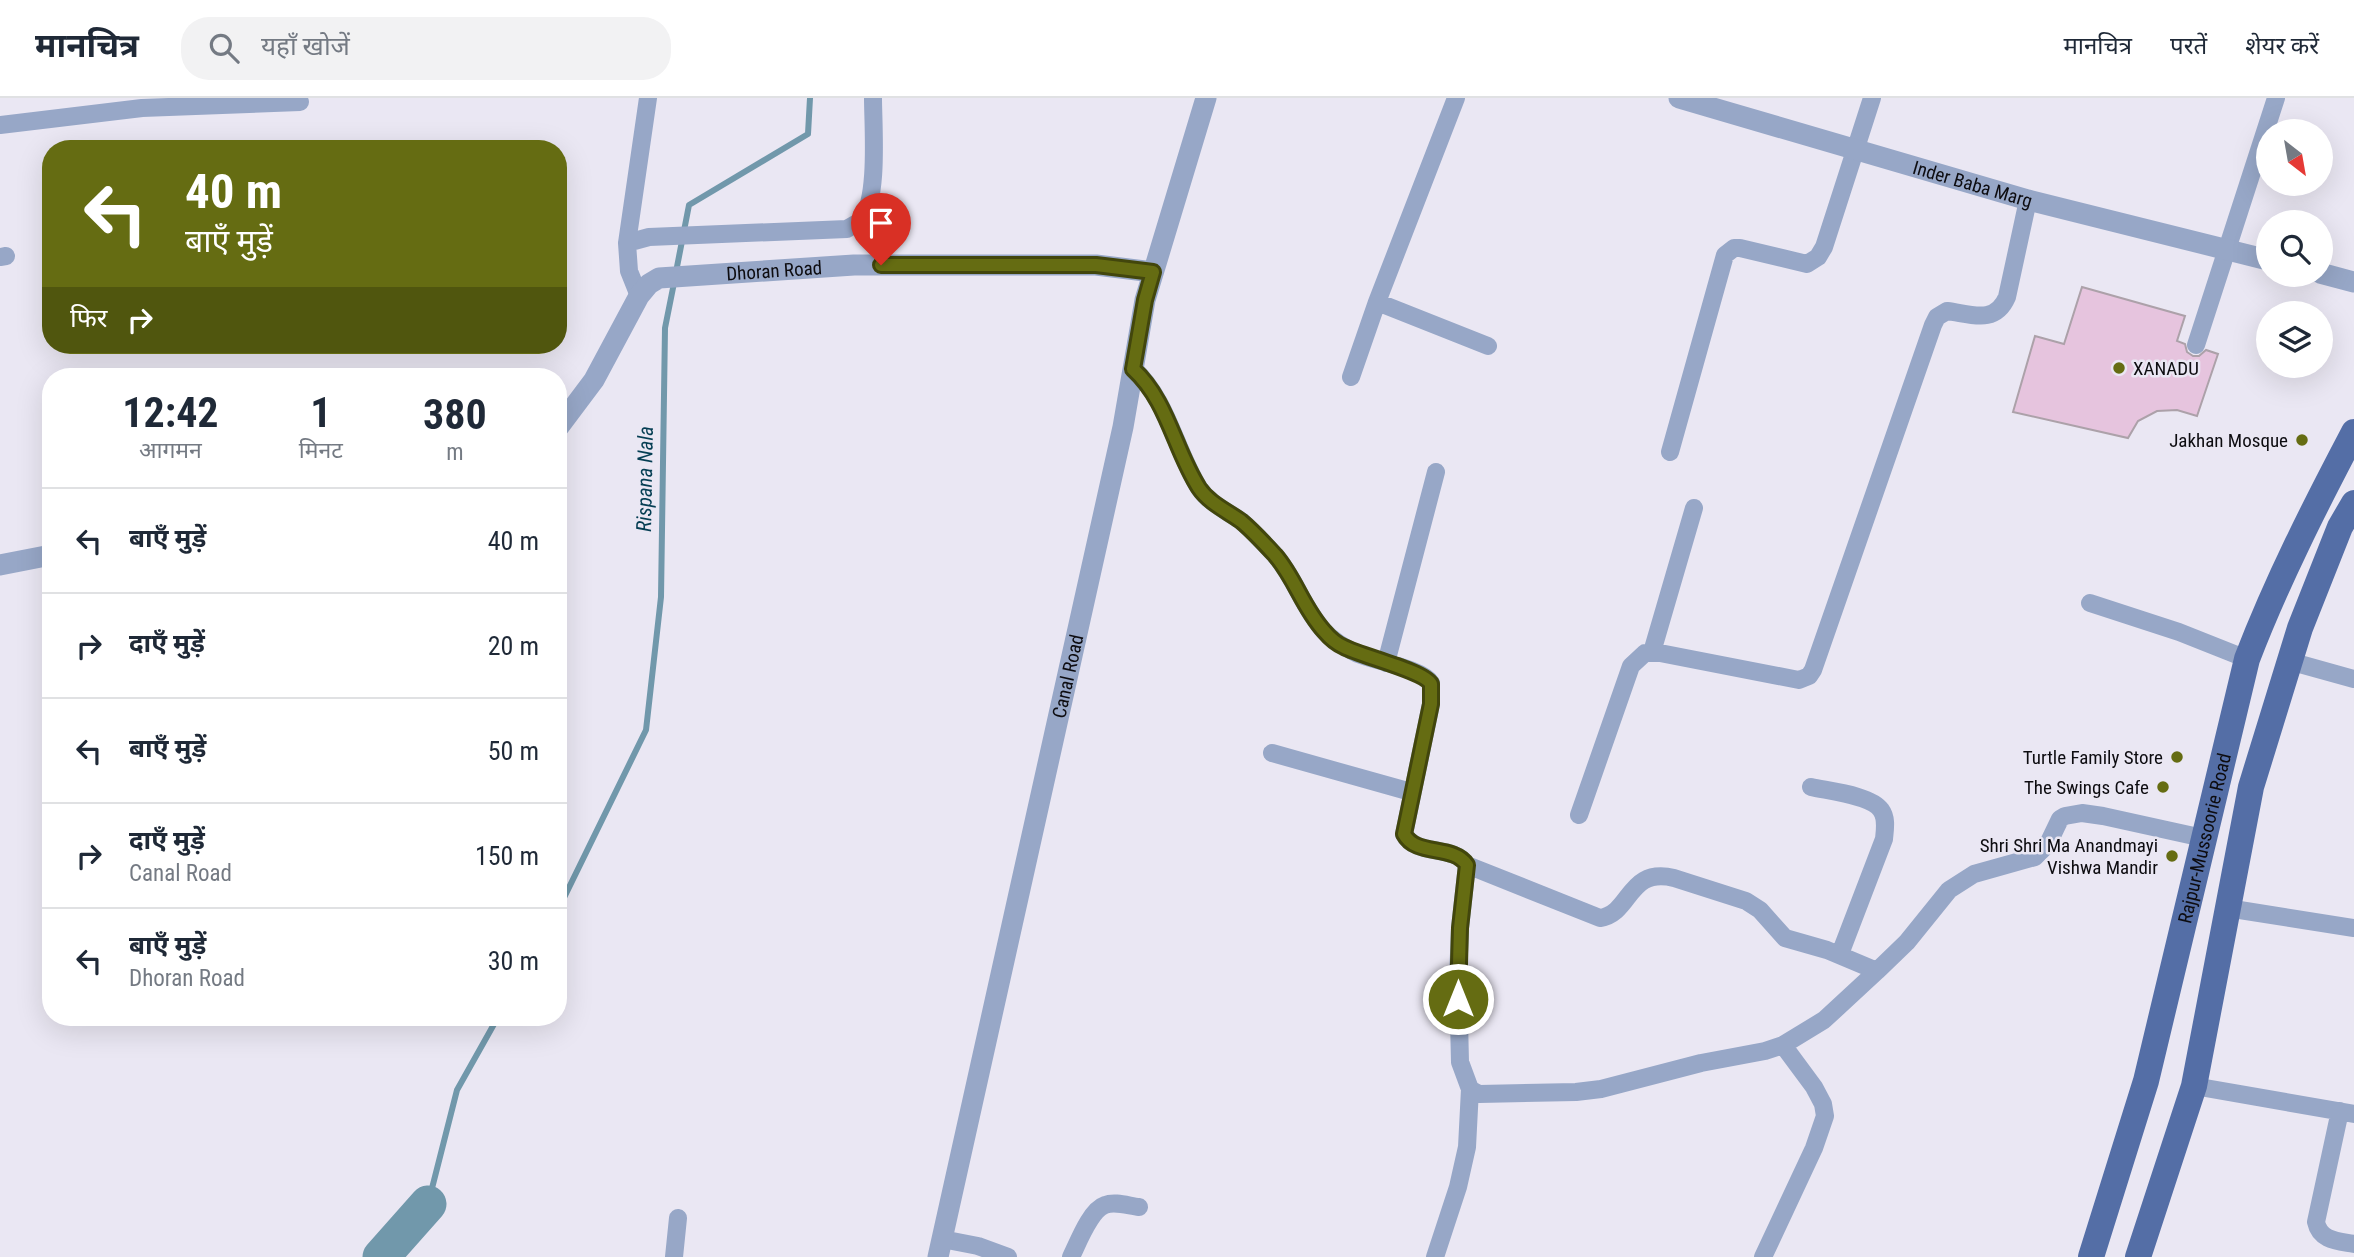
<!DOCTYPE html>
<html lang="hi">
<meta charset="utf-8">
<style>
body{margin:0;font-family:"Roboto Condensed","Noto Sans Devanagari",sans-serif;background:#f2f2f3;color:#1f2937;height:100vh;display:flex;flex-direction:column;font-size:26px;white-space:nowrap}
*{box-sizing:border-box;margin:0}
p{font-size:23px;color:#747a83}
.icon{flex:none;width:38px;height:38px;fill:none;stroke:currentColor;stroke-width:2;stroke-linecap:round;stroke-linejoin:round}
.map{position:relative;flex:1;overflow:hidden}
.details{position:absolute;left:42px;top:270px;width:525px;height:658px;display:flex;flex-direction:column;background:#fff;border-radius:28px;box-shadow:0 7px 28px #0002}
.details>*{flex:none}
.top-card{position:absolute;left:42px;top:42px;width:525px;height:214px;border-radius:28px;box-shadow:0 7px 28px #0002;background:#656c12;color:#fff;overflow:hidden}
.needle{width:46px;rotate:149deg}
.fabs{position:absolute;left:2256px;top:21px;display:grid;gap:14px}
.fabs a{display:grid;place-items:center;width:77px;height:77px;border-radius:50%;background:#fff;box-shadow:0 7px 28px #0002;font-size:35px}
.pin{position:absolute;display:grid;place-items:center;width:60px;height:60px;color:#fff;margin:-72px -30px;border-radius:50% 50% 50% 0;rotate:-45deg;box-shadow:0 0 7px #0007}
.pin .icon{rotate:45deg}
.me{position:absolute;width:77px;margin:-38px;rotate:0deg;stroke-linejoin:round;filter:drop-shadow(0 0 5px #0008)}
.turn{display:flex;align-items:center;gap:24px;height:147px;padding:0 28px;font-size:32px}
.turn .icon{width:91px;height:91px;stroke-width:2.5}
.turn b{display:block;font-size:49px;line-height:60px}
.then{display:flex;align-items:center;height:66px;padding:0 28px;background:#0003;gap:14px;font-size:26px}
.eta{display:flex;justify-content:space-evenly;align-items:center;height:119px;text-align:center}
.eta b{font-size:42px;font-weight:700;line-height:49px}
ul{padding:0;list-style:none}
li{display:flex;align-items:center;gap:21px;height:105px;padding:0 28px;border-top:2px solid #e0e1e3}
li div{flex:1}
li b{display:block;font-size:26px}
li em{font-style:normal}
header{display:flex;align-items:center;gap:42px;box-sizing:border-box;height:98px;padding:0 35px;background:#fff;border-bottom:2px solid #e0e1e3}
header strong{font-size:33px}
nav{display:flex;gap:38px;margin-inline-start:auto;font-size:24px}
.search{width:490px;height:63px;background:#f2f2f3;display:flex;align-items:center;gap:18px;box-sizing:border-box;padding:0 24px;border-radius:28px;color:#747a83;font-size:26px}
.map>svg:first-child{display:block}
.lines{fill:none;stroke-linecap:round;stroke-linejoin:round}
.stream{stroke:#7198ab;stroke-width:6}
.river{stroke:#7198ab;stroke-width:37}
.building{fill:#e6c4de;stroke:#aca1a9;stroke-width:2}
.minor{stroke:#97a7c7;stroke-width:18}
.tertiary{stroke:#97a7c7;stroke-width:21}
.primary{stroke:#546ea6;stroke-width:26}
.route-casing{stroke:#42460c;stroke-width:18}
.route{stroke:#656c12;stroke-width:12}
.poi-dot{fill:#656c12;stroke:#eae7f3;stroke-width:2.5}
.labels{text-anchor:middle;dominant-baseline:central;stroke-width:5;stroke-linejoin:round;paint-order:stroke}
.street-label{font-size:19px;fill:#0d0c10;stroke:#eae7f3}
.poi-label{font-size:19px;fill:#0d0c10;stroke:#eae7f3;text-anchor:end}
.water-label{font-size:21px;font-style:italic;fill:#053e53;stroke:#eae7f3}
</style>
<header>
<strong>मानचित्र</strong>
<div class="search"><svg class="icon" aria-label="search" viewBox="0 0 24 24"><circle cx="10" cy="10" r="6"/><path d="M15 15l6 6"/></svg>यहाँ खोजें</div>
<nav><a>मानचित्र</a><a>परतें</a><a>शेयर करें</a></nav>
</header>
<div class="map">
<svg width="2354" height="1159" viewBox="0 0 2354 1159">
<rect width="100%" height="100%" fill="#eae7f3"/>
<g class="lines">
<!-- stream -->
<path class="stream" d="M676,174l13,-67 119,-71 2,-36
M558,812l88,-180 15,-133 4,-269 9,-45
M428,1106l29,-114 41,-73"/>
<!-- river -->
<path class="river" d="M381,1159l47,-53"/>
</g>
<!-- building -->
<path class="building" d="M2082,189l103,29 -8,25 8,3 2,8 6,4h6l7,-6 12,4 -21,62 -20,-6 -20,1 -19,10 -10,17 -115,-26 22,-76 29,8z"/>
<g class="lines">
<!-- minor -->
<path class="minor" d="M0,27l142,-17 158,-6
M627,145l22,-6 198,-8c4,-3 10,-5 14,-9 18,-20 12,-94 12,-122
M0,159l6,-1
M639,198l-10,-25 -2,-28 21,-145
M1377,204l111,44
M2196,247l80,-247
M1133,270c35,33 42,81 66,120 10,15 28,23 42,33 12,10 23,22 34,34 20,23 28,53 49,76 9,10 21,17 34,23 17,7 65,15 73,29v21l-27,130c12,23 49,10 63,31l-7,63 -2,50 2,84 10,27 9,5 97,-2 25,-3 100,-26 64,-12 18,-6 41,-25 53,-49 30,-29 42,-52 25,-16 61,-17 13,-13 12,-25 5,-3 17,-3 21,3 100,22
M1351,279l26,-75 79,-204
M1670,354l55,-197 9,-7h6l67,16 11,-7 6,-10 48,-149
M2090,505l89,29 68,27
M1652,554l42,-144
M2289,563l65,18
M1386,565l50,-191
M1272,655l139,39
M1811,689c17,4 60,8 70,23 6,8 4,19 3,29l-44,115
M1579,717l52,-149 14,-13h15l139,27 10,-4 4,-6 120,-345 4,-8 10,-6c24,3 48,14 60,-14l21,-97
M1467,767l133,53c32,-5 27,-51 74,-40l72,23 14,9 25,28 42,12 50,21
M2227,810l127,20
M2194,988l160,28
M2340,1013l-24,111c4,19 22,19 38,22
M942,1141l36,7 30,11
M674,1159l4,-39
M1071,1159c7,-14 19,-47 34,-52 10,-4 24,1 34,2
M1435,1159l23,-70 9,-40 3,-58
M1763,1159l51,-109 11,-32 -2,-12 -9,-17 -31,-42"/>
<!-- tertiary -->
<g class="tertiary">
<path id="s1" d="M1679,0l349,102 240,60"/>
<path d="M2320,175l34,9"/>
<path id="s2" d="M558,330l36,-48 45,-84 10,-12 10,-6 195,-13h242l57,7"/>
<path d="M0,467l51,-10"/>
<path id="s3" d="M938,1159l185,-830 22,-127 61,-202"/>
</g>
<!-- primary -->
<g class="primary">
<path id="s4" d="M2091,1159l55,-176 101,-422c30,-78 68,-153 107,-227"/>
<path d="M2138,1159l56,-171 57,-299 49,-159 40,-101 14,-24"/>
</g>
</g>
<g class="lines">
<defs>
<path id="route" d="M881,167h215l57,7 -8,28 -12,69c35,32 41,80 66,119 10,15 28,23 42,33 12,10 23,22 34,34 20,23 28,53 49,76 5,6 13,13 20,16 17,9 80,24 87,37v20l-27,130c12,23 49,10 63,31l-7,63 -2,71"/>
</defs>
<!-- route casing -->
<use href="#route" class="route-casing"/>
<!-- route -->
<use href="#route" class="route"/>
</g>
<!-- markers -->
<g class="poi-dot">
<circle cx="2119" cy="270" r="7"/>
<circle cx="2302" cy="342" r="7"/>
<circle cx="2177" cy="659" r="7"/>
<circle cx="2163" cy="689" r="7"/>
<circle cx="2172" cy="758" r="7"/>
</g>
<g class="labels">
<!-- street labels -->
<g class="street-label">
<text stroke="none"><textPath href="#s1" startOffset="306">Inder Baba Marg</textPath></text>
<text stroke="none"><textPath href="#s2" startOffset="298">Dhoran Road</textPath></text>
<text stroke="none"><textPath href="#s3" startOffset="595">Canal Road</textPath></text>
<text stroke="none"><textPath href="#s4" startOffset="434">Rajpur-Mussoorie Road</textPath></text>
</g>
<!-- poi labels -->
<g class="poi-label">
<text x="2133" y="270" text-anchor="start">XANADU</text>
<text x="2288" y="342">Jakhan Mosque</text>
<text x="2163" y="659">Turtle Family Store</text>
<text x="2149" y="689">The Swings Cafe</text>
<text x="2158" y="747">Shri Shri Ma Anandmayi<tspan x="2158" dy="22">Vishwa Mandir</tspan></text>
</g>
<!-- water labels -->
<g class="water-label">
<text transform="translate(645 381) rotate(-89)">Rispana Nala</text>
</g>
</g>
</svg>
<div class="fabs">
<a><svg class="needle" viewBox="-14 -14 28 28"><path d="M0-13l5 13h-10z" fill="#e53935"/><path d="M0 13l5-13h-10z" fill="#747a83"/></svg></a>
<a><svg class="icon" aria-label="search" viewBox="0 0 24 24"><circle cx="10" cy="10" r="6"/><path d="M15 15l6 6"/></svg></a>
<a><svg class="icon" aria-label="layers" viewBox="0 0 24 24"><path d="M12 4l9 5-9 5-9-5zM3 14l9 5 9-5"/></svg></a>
</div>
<div class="pin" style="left:881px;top:167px;background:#d93025"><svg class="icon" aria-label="arrive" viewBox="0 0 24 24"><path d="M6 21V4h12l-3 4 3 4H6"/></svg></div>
<svg class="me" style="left:1458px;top:901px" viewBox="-20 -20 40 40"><circle r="17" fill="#656c12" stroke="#fff" stroke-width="3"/><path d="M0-11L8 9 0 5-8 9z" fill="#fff"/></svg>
<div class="top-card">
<div class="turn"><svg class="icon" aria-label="left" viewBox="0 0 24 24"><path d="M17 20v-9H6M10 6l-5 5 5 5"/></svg><div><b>40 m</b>बाएँ मुड़ें</div></div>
<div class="then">फिर<svg class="icon" aria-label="right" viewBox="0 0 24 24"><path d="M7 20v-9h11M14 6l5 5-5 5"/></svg></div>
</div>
<section class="details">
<div class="eta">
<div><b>12:42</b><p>आगमन</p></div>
<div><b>1</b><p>मिनट</p></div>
<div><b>380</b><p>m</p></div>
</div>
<ul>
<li><svg class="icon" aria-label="left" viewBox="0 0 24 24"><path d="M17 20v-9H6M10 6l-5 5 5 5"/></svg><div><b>बाएँ मुड़ें</b></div><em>40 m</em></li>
<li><svg class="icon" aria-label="right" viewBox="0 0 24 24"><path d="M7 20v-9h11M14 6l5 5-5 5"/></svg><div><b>दाएँ मुड़ें</b></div><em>20 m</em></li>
<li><svg class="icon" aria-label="left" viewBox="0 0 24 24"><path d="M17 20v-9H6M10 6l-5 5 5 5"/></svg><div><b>बाएँ मुड़ें</b></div><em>50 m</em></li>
<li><svg class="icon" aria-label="right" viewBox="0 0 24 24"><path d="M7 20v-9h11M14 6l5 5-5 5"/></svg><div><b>दाएँ मुड़ें</b><p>Canal Road</p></div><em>150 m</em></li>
<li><svg class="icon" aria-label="left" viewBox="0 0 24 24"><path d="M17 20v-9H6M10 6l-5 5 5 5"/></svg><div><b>बाएँ मुड़ें</b><p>Dhoran Road</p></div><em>30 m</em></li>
</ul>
</section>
</div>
